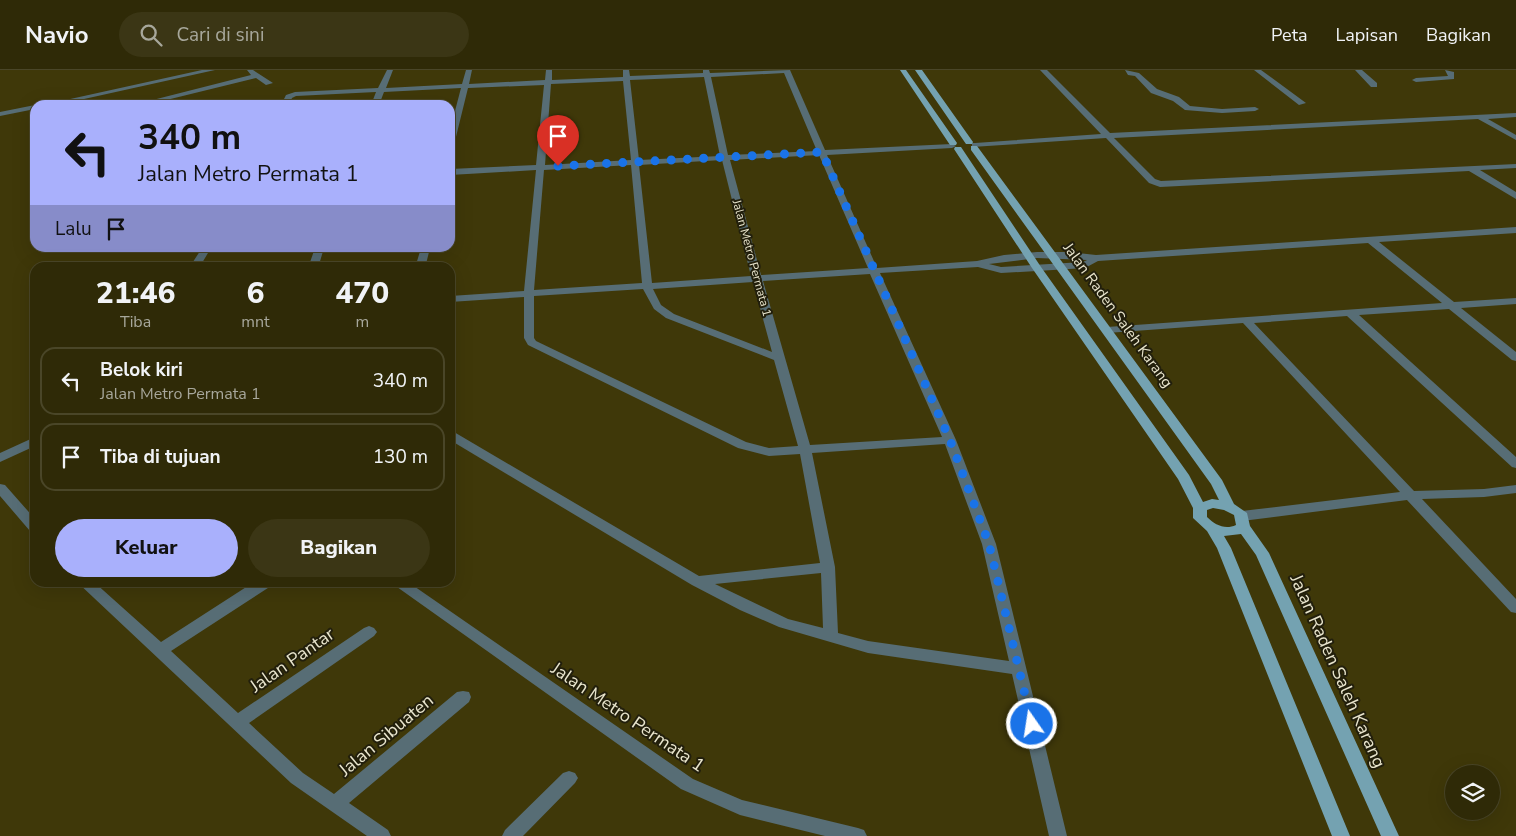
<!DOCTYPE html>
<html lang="id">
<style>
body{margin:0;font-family:"Nunito Sans",sans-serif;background:#3b3615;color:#f1f3f6;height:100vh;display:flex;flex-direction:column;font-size:19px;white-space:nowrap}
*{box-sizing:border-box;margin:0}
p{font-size:16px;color:#a7a79b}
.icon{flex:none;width:28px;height:28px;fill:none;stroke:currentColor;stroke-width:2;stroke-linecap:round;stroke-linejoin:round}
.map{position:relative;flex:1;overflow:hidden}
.details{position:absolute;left:30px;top:192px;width:425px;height:325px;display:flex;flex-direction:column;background:#2f2a07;border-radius:15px;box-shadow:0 5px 20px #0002,0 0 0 1px #4a4628}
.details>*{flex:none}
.hud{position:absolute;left:30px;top:30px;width:425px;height:152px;border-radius:15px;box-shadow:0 5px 20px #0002,0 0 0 1px #4a4628;background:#a9b0fc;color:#111;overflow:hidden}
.tools{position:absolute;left:1445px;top:695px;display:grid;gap:10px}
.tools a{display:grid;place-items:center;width:55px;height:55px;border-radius:50%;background:#2f2a07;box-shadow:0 5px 20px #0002,0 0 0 1px #4a4628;font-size:25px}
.pin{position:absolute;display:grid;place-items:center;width:42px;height:42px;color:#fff;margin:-51px -21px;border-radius:50% 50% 50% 0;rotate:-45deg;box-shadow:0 0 5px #0007}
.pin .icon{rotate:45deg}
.me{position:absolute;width:55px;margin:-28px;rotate:347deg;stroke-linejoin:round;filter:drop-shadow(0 0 4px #0008)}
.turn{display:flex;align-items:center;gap:18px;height:105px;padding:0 25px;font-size:22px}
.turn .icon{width:65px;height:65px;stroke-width:2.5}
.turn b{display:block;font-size:35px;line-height:42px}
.then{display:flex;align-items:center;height:48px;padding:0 25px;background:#0003;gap:10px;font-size:19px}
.eta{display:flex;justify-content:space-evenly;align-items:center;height:85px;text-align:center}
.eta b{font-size:30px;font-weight:800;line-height:35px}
.primary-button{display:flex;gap:10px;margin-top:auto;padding:10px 25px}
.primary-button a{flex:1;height:58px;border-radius:30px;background:#a9b0fc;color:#111;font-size:20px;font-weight:800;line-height:58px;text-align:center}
.primary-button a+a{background:#3b3615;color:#f1f3f6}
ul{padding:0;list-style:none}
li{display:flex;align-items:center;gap:15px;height:68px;margin:0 10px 8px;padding:0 15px;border:2px solid #4a4628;border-radius:15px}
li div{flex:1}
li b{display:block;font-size:19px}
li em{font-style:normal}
header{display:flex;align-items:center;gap:30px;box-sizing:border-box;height:70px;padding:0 25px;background:#2f2a07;border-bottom:1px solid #4a4628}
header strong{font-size:24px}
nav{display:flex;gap:28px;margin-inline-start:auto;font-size:18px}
.search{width:350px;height:45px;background:#3b3615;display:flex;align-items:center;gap:12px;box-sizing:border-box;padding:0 18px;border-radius:28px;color:#a7a79b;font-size:19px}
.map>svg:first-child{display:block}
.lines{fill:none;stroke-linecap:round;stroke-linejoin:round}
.minor{fill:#576d75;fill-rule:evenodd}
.major{fill:#74a2b1;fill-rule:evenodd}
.route{stroke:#1a73e8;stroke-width:9;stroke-dasharray:0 16.2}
.labels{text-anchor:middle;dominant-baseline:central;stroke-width:4;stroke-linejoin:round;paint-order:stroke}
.far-street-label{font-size:12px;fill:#e9e5cd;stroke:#221f0c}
.street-label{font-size:15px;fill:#e9e5cd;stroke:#221f0c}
.near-street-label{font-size:18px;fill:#e9e5cd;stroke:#221f0c}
</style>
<header>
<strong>Navio</strong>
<div class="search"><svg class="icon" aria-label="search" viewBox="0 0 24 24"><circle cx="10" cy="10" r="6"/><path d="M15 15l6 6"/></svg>Cari di sini</div>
<nav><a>Peta</a><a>Lapisan</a><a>Bagikan</a></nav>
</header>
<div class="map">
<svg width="1516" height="766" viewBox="0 0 1516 766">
<rect width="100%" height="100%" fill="#3f3809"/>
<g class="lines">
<!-- minor -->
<path class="minor" d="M202,0h13l-158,35h-14z
M247,0h6l20,13 -7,2 -10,-7 -110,27h-13l118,-30z
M387,0h6l-7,18 76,-4 4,-14h6l-3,14 76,-4 1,-10h6v10l71,-3v-7h6l1,6 73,-3v-3h6l1,3 80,-3 35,80 127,-6 4,2 -4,2 -125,7 50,113 100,-7 27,-6 33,-3h32l27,3 420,-28v6l-137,9 75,60 62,-4v6l-55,4 55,44v9l-4,-1 -63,-51 -90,6 157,142v11l-4,-1 -165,-151 -93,7 160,168 70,-2 32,-4v8l-32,4 -62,2 94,100v14l-5,-1 -104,-112 -165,21 -5,-2 -2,-3 2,-3 5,-2 158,-19 -157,-169 -136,10 -5,-3 5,-3 335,-24 -74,-60 -270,18 -13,7 -48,3 -36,2 -23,-6 -98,6 76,167 40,104 71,292h-18l-37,-162 -144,-21 -89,-26 -39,-17 -48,-25 -242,-145v-9l4,1 245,144 121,-13 -20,-109 -31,2 -31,-8 -210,-103 -4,-7v-41l-74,5v-6l74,-5 12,-121 -86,5v-6l86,-4 8,-80 -76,3 -14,57 -4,2v-17l11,-42 -77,4 -5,13h-8l5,-13 -80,4 -4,2 -3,7h-8l5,-10 9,-3 83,-4zM784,3l33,78 -89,4 -17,-78zM704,7l16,79 -81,4 -9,-80zM623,11l8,79 -86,5 6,-81zM819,85l49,113 -107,7 -31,-115zM722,90l29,116 -99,7 -13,-118zM631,95l11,118 -108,7 10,-120zM1037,188l50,2 -4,2 -82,5 -12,-3zM870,204l72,163 -132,8 -47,-164zM753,212l19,70 -98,-38 -13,-9 -8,-16zM643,219l11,20 12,9 108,42 24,86 -29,2 -23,-6 -210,-101 -2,-3v-42zM945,374l37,100 27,117 -141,-20 -30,-8 -3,-66 -23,-114zM821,503l2,55 -35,-9 -73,-35z
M1040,0h7l63,63 406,-20v4l-28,2 28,16v5l-38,-21 -364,19 41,41 6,2 355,-17v4l-36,2 36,22v7l-47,-28 -309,16 -11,-4 -43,-45 -134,9v-4h3l126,-9z
M1125,0l14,3 18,16 22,8 11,9 32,3 33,-2 4,2 -4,2 -33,2 -37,-3 -12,-9 -22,-8 -16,-17 -7,-1z
M1254,0h7l45,33 -7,2z
M1355,0h7l15,13v4h-6z
M1445,0l9,2v7l-38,3 -4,-2 4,-2 32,-2z
M35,35v4l-35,7v-4z
M202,178h9l-12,20h-10z
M315,178h9l-6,20h-10z
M421,178h9l-5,20h-10z
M35,367v9l-35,16v-9z
M0,414l5,1 30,34v14l-5,-2 -30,-35z
M77,512h17l67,60 93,-60h19l-2,4 -100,65 67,62 126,-85 5,-2 5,2 3,4 -3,4 -125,87 54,50 31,21 123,-102 6,-1 6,1 2,5 -2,5 -120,101 39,27 3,6h-24l-76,-53z
M390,512h18l285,197 49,21 116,28 6,2 3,6h-42l-85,-21 -59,-26z
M569,701l6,2 3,5 -3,5 -52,53h-21l3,-6 58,-57z"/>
<!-- major -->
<path class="major" d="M900,0h6l51,73 -1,2h-6z
M915,0h7l51,72 -1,2h-6z
M971,76h6l245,334 12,24 13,9 3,13 19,27 130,283h-18l-125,-281 -15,-21 -17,2 7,12 119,288h-18l-115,-288 -10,-17 -14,-13v-10l-15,-29 -146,-211 -78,-119 1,-2h6l80,120 148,208 14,27 9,-3 7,1 -8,-16 -240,-334zM1213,438l11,2 10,5 2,10c-11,5 -21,0 -29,-8v-7z"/>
</g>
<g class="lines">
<!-- route -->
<path class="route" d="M558,96l264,-14 128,288 39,104 43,180"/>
</g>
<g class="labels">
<!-- far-street labels -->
<g class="far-street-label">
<text transform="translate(752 188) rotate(75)">Jalan Metro Permata 1</text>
</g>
<!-- street labels -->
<g class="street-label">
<text transform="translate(1118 245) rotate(54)">Jalan Raden Saleh Karang</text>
</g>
<!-- near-street labels -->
<g class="near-street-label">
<text transform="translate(292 590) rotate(-35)">Jalan Pantar</text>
<text transform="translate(1338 601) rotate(66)">Jalan Raden Saleh Karang</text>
<text transform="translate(628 647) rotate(34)">Jalan Metro Permata 1</text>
<text transform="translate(386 665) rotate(-40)">Jalan Sibuaten</text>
</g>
</g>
</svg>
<div class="tools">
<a><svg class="icon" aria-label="layers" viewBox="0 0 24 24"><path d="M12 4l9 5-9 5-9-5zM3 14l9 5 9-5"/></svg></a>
</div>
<div class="pin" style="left:558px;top:96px;background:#d93025"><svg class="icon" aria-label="arrive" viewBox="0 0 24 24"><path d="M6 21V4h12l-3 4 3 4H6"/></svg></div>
<svg class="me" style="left:1032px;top:654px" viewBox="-20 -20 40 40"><circle r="17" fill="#1a73e8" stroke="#fff" stroke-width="3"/><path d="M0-11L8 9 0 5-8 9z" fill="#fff"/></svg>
<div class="hud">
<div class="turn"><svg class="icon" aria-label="left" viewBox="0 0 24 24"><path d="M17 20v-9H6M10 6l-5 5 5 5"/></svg><div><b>340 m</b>Jalan Metro Permata 1</div></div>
<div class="then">Lalu<svg class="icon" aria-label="arrive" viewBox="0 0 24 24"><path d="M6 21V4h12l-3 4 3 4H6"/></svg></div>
</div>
<section class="details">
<div class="eta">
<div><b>21:46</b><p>Tiba</p></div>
<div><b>6</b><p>mnt</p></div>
<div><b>470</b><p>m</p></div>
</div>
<ul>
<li><svg class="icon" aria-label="left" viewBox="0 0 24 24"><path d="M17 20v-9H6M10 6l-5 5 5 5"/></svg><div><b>Belok kiri</b><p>Jalan Metro Permata 1</p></div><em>340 m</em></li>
<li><svg class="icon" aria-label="arrive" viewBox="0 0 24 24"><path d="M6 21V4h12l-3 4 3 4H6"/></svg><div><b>Tiba di tujuan</b></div><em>130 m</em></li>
</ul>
<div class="primary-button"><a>Keluar</a><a>Bagikan</a></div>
</section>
</div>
